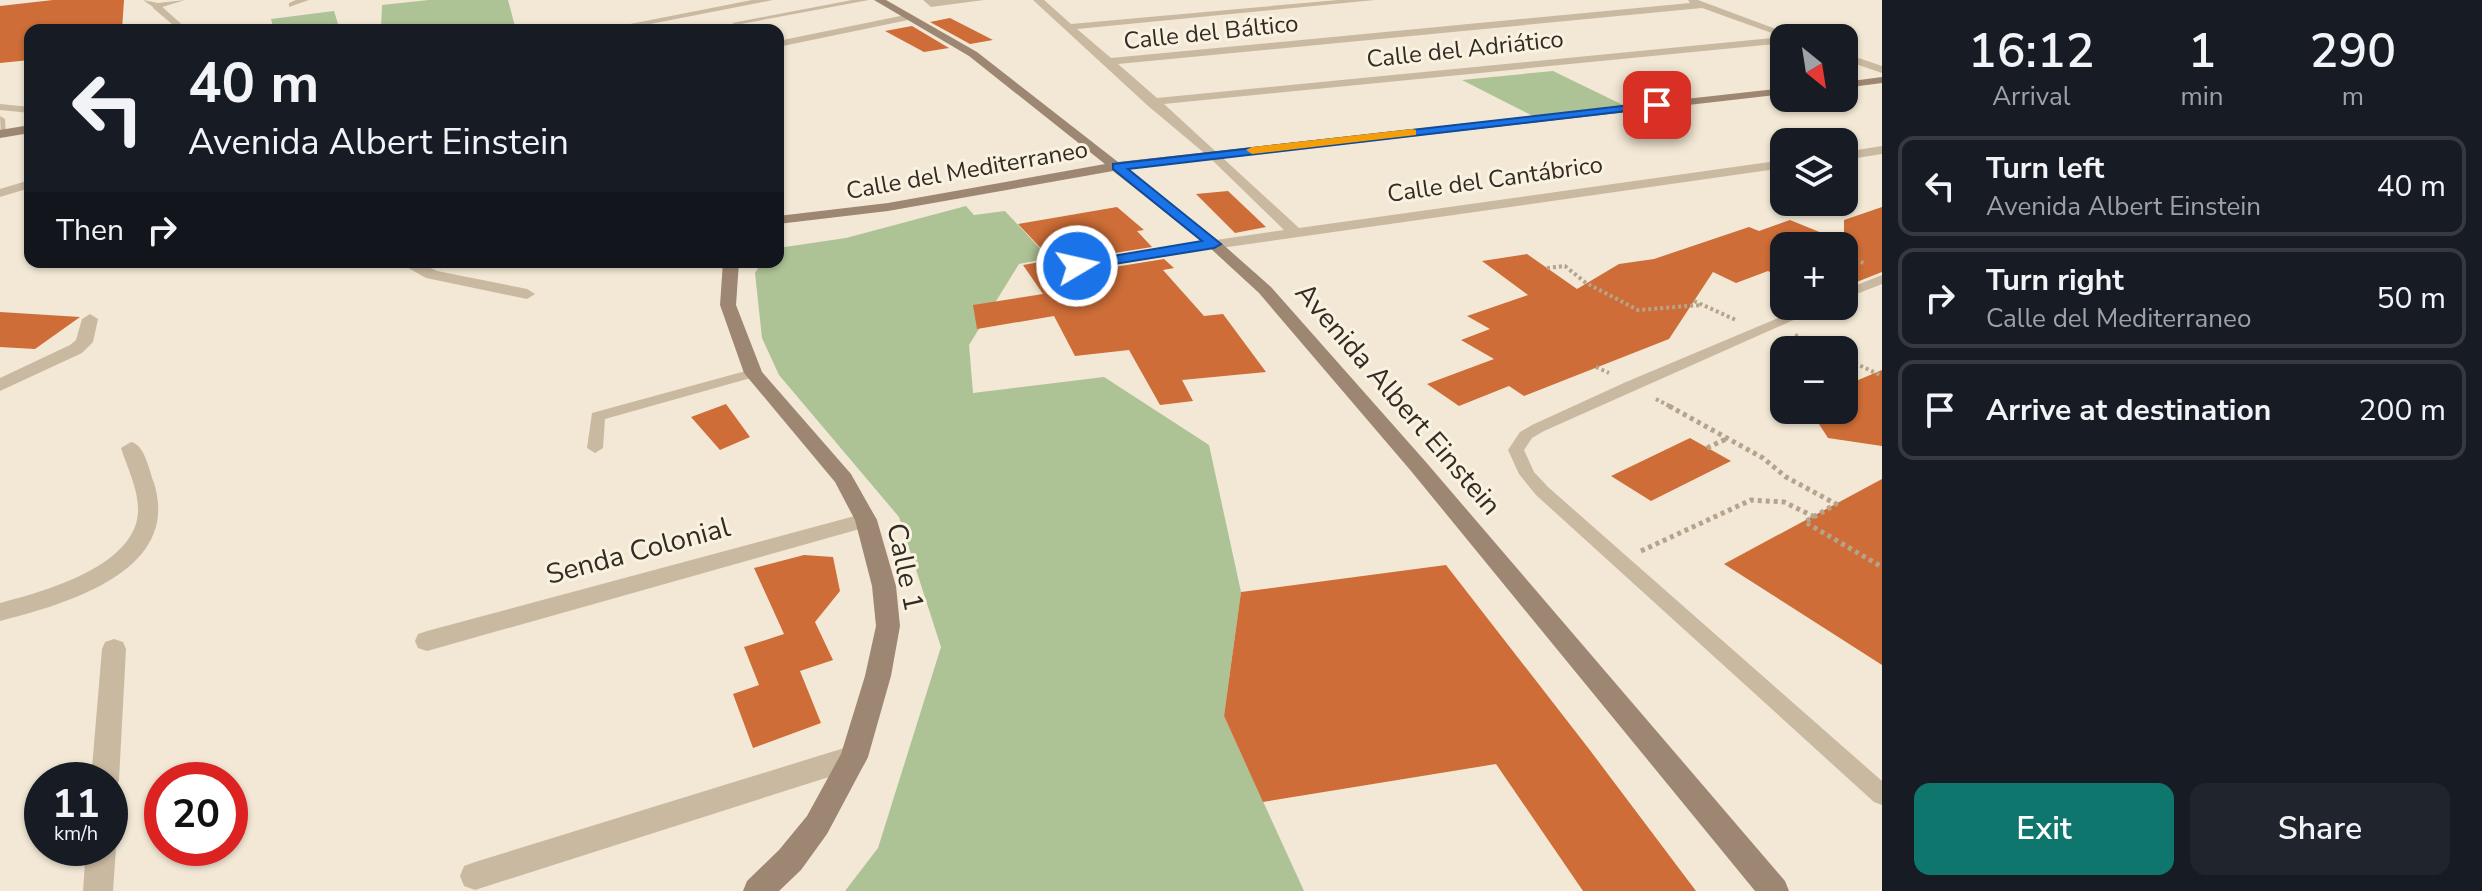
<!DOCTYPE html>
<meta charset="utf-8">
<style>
body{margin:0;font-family:"Nunito Sans",sans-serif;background:#20242c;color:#f1f3f6;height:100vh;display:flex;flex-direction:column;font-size:30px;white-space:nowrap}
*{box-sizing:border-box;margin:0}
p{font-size:26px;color:#9ea1a6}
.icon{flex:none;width:44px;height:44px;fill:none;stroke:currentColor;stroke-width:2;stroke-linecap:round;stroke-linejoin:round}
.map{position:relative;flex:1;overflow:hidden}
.sheet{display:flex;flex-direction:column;background:#171b24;width:600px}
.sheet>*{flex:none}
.hud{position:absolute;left:24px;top:24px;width:760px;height:244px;border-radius:16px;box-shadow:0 2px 6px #0004;background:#171b24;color:#f1f3f6;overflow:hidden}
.needle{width:52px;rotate:150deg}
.fabs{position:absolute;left:1770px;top:24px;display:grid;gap:16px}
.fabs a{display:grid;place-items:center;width:88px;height:88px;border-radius:16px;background:#171b24;box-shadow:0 2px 6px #0004;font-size:40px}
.speed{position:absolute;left:24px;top:762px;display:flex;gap:16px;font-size:40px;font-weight:700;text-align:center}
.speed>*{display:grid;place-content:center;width:104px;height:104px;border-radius:50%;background:#171b24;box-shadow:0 2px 6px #0004;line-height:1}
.speed small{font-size:20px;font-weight:400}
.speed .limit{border:12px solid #d22;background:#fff;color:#111}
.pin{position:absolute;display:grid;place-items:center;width:68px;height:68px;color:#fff;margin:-34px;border-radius:16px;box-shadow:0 4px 12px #0006}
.me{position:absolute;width:88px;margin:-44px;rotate:81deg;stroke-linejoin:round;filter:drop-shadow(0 0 6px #0008)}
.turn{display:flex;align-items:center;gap:28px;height:168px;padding:0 32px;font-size:36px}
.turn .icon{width:104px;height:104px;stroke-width:2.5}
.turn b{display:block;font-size:56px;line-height:68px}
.then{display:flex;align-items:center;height:76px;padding:0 32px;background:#0003;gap:16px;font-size:30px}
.eta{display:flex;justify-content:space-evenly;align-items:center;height:136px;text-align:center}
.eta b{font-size:48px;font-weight:600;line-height:56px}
.cta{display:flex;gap:16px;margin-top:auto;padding:16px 32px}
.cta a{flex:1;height:92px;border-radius:16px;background:#0f766e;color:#fff;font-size:32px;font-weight:600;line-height:92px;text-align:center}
.cta a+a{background:#20242c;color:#f1f3f6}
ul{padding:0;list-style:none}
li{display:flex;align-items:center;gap:24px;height:100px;margin:0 16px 12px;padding:0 16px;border:4px solid #363941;border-radius:16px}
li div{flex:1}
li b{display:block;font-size:30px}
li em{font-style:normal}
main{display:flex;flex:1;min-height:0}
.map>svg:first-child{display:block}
.green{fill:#adc295}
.building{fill:#ce6d37}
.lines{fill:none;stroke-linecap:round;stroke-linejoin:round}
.path-far1{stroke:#b6a38b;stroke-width:4;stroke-dasharray:3 3;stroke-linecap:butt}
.path{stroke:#b6a38b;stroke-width:5;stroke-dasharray:4 4;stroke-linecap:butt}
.lane{fill:#cab9a1;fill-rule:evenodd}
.street{fill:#cab9a1;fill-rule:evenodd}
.secondary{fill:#9e8772;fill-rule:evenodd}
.route{fill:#1a73e8;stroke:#114b97;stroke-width:2}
.slow{fill:#f59e0b}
.labels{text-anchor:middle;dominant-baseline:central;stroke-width:6;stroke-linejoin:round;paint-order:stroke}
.far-street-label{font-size:24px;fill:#342b24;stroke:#faf2e1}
.street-label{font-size:28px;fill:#342b24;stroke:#faf2e1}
</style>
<main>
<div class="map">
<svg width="1882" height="891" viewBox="0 0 1882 891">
<rect width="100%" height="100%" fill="#f2e8d5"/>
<!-- green -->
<path class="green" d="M429,0h79l8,30h-135l1,-25z
M334,11l4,13 -64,6 -3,-11z
M1553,71l72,35 -90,11 -73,-37z
M966,206l8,9 31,-4 44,47 -30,6 -50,81 4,48 131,-16 105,68 32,147 -17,124 80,175h-459l33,-43 63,-201 -42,-130 -120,-142 -17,-37 -7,-65 7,-11h16v-14l68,-10z"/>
<!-- building -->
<path class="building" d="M53,0h71l-2,30h-92v30l-30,3v-57z
M950,18l43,22 -23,4 -40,-22z
M912,26l37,22 -25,4 -39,-21z
M1228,191l38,36 -31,6 -39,-39z
M1117,207l27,23 -7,1 15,16 -75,12 -9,6 1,3 8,5 87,-14 10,9 -11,2 41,46 19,-2 43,58 -84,8 11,21 -33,4 -31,-55 -54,6 -21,-40 -77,13 -4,-24 70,-11 -20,-29 29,-5 -34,-36z
M1882,207v65l-38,15v-43l-60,2v33l-16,-8 -32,12 -23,-11 -44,67 -145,57 -15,-10 -50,20 -32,-22 67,-25 -33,-19 29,-11 -23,-13 61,-21 -46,-34 45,-7 50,35 42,-25 35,-5 95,-32 10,4 31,-11 54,22v-22z
M0,312l80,5 -45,32 -35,-2z
M1882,370v76l-54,-8 -18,-28h34v-24z
M726,404l24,33 -30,13 -29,-33z
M1690,438l41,23 -80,40 -40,-25z
M1882,479v186l-158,-101z
M804,555l29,2 7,34 -25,31 18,38 -33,11 21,52 -68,25 -20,-54 26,-9 -15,-38 40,-13 -30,-66z
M1446,565l143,184 107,142h-113l-87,-127 -233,38 -39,-86 17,-124z"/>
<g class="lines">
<!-- path-far1 -->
<path class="path-far1" d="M1844,255l22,9
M1547,268l18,-2 21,17 52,27 63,-5
M1694,301l42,19
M1795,335l31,15
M1844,358l38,18
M1596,367l13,6
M1656,399l17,9"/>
<!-- path -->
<path class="path" d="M1669,406l94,52 23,19 50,27 -31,18 77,45
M1707,448l19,-9
M1641,551l110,-51 33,2 31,15"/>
<!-- lane -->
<path class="lane" d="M852,0h17l-133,25 -4,-2z
M153,4h6l29,26h-9l-26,-22z
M0,104l30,3v6l-30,-3z
M0,116l5,3 1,15 -5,3z
M1214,240l6,4 -2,3 -141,23 -6,-4 6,-4z
M1882,275v9l-38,15v-9z
M1807,306h18l-281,125 -12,7 -8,12 10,22 14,15 334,294v24l-8,-3 -338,-307 -17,-21 -11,-24 12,-18 12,-7 94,-43z
M753,369l7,4 -2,3 -153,43 -2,29 -8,5 -8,-5 5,-35z"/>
<!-- street -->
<path class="street" d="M143,0l15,3 27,-3 -29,9z
M296,0h13l-20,7v-4z
M752,0h21l-148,29 -5,-3z
M923,0h61l-53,7z
M1033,0h11l27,24 267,-24h37l-298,29 34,29 579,-55 -2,-3h10l97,36 -11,2v5l-620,61 135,124 485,-68v8l-570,81 -5,-2v-6l75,-11 -75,-73 -62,-52zM1702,8l81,29 -626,61 -39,-34z
M910,14l3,5 -135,28v-6z
M1844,53l38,13v7l-38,-13z
M1882,146v8l-38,6v-8z
M30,180v8l-30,9v-8z
M398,262h20l19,9 90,18 8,5 -8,5 -101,-21z
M90,314l8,5 -5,23 -11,11 -82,38v-13l70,-33 6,-5 6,-21z
M131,442c14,3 18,28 23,41 28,89 -89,121 -154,138v-18c42,-11 126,-34 137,-83 5,-24 -9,-50 -16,-72z
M866,513l8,2 3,5 -3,5 -447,126 -9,-3 -3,-7 3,-7 9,-3z
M114,639l9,3 3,7 -7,131 -4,9 -5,1v-10h-19l11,-131 3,-7z
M854,745l10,4 4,8 -4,8 -10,4 -379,121 -11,-4 -4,-10 4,-10 11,-4z
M110,838l6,10 -3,43h-30l3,-43h24z"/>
<!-- secondary -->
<path class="secondary" d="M874,0h12l91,52 141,110 666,-74v6l-657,75 92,72 52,46 154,174 360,420 4,10h-34l-344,-420 -152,-178 -50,-46 -96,-76 -225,40 -110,13v-8l110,-13 217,-39 -136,-108z
M1882,77v6l-38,5v-6z
M30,125v8l-30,5v-8z
M723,262h16l-3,43 26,67 89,102 26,46 19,66 4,40 -9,50 -23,81 -41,77 -26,36 -22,21h-36l4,-10 32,-31 28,-34 34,-62 24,-78 11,-50 -4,-40 -17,-66 -20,-38 -91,-109 -24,-68z"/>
</g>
<!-- route -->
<path class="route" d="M1657,102l4,1v4l-533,62 93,75 -7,4 -137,22 -8,-4 8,-4 125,-21 -89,-72v-5z"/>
<!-- slow -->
<path class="slow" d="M1412,129l4,1v5l-164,19 -6,-4 6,-3z"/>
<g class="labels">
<!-- far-street labels -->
<g class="far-street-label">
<text transform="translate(1211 32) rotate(-6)">Calle del Báltico</text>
<text transform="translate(1465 49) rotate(-6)">Calle del Adriático</text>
<text transform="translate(967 170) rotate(-10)">Calle del Mediterraneo</text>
<text transform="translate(1495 179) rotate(-8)">Calle del Cantábrico</text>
</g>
<!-- street labels -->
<g class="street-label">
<text transform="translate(1398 399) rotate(49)">Avenida Albert Einstein</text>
<text transform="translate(638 551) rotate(-15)">Senda Colonial</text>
<text transform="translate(905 567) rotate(78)">Calle 1</text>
</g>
</g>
</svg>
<div class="fabs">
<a><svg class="needle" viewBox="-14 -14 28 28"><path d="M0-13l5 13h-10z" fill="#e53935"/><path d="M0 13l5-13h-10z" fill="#9ea1a6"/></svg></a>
<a><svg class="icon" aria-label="layers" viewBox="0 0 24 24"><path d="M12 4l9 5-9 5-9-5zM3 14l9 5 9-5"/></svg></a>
<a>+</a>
<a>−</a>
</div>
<div class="speed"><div>11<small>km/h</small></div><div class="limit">20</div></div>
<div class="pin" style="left:1657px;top:105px;background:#d93025"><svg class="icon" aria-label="arrive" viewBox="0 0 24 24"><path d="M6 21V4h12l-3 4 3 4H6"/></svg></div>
<svg class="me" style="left:1077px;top:266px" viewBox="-20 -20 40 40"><circle r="17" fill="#1a73e8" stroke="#fff" stroke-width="3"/><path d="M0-11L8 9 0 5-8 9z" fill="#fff"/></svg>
<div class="hud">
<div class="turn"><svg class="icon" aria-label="left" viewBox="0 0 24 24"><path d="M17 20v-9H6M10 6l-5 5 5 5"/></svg><div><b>40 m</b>Avenida Albert Einstein</div></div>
<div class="then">Then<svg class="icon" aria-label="right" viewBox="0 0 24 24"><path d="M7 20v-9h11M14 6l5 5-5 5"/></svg></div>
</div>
</div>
<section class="sheet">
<div class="eta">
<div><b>16:12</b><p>Arrival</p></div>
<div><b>1</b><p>min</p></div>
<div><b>290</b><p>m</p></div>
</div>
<ul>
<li><svg class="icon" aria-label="left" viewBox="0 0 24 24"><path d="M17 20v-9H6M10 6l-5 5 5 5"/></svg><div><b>Turn left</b><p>Avenida Albert Einstein</p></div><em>40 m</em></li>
<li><svg class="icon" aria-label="right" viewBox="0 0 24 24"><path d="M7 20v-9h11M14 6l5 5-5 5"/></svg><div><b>Turn right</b><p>Calle del Mediterraneo</p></div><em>50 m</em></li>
<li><svg class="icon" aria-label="arrive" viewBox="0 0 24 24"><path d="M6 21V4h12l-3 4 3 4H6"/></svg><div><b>Arrive at destination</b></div><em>200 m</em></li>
</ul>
<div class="cta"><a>Exit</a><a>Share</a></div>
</section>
</main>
